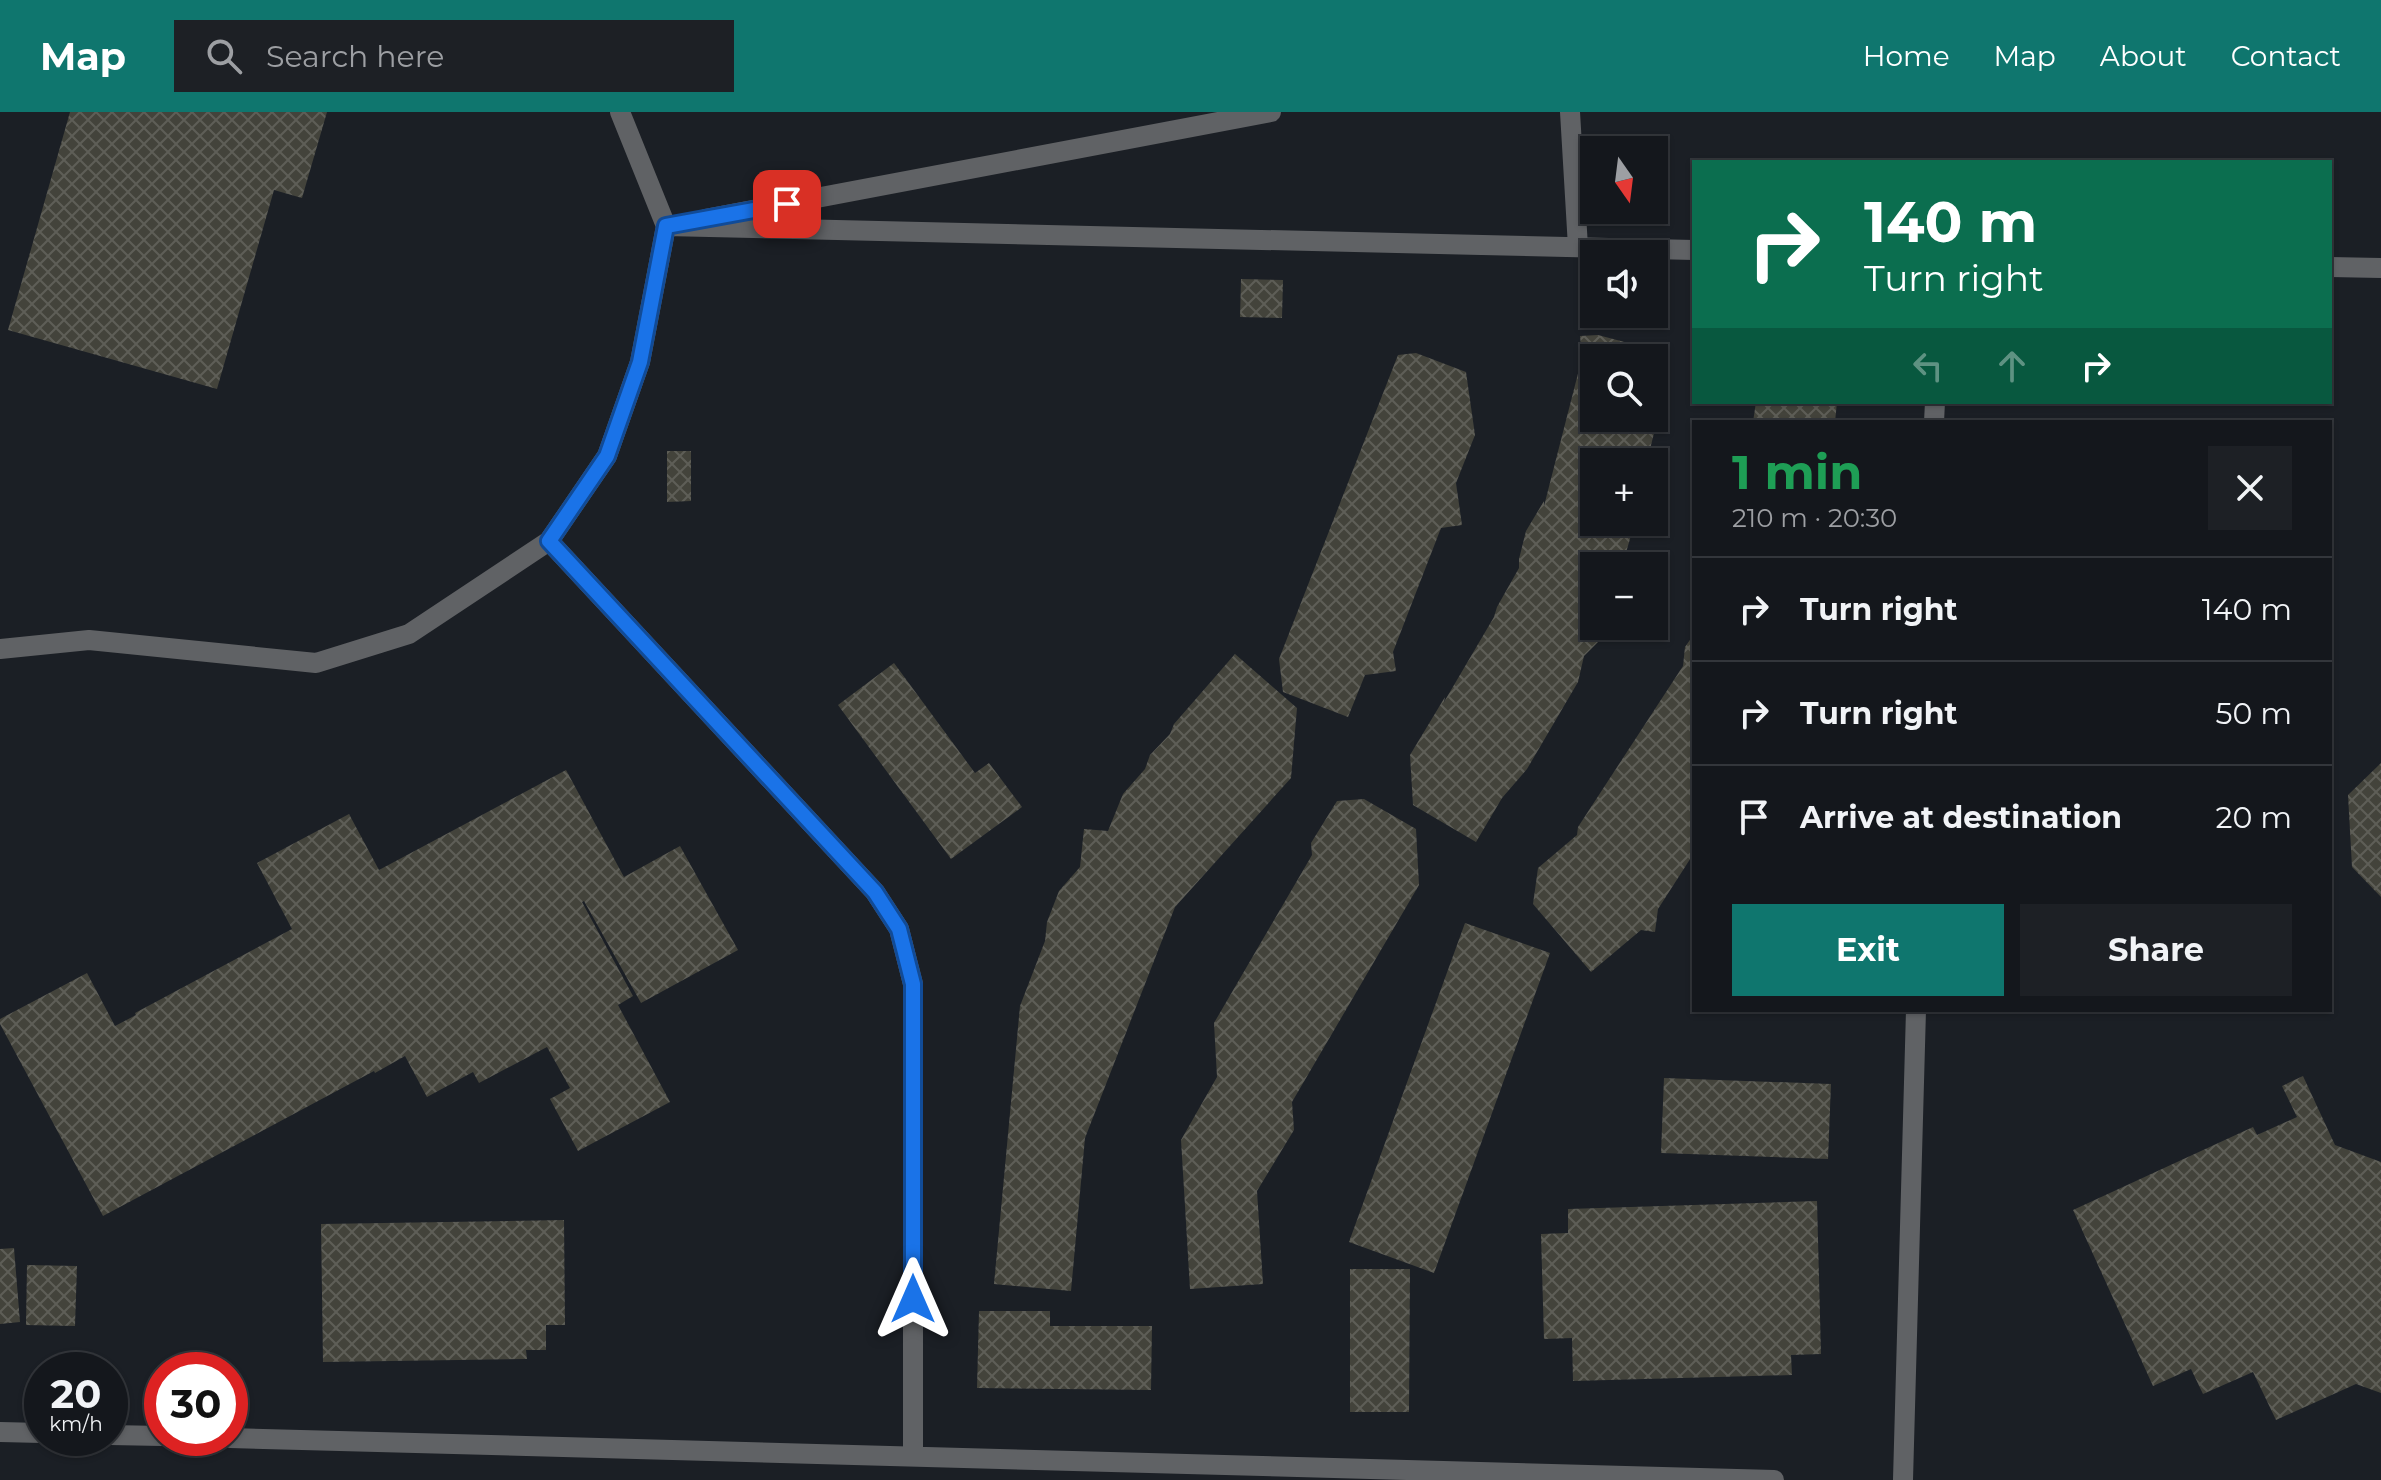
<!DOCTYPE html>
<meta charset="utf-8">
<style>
body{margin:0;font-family:Montserrat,sans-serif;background:#1d2025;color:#f1f3f6;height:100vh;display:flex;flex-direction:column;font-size:30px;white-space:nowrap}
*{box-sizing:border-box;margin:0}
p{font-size:26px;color:#9d9fa3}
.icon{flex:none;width:44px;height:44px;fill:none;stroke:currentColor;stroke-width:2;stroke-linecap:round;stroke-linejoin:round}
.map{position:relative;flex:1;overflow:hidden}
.sheet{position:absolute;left:1692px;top:308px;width:640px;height:592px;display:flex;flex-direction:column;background:#14171c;border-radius:0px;box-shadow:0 2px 6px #0004,0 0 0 2px #33363b}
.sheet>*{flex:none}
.top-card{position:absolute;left:1692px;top:48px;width:640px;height:244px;border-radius:0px;box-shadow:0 2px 6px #0004,0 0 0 2px #33363b;background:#0b6e4f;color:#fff;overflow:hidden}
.needle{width:52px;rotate:166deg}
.fabs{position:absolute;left:1580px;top:24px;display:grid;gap:16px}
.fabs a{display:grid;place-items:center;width:88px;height:88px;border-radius:0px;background:#14171c;box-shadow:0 2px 6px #0004,0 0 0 2px #33363b;font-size:40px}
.speed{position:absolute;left:24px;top:1240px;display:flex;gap:16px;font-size:40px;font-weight:700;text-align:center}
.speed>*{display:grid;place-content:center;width:104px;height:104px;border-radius:50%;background:#14171c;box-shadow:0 2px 6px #0004,0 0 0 2px #33363b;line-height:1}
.speed small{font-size:20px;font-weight:400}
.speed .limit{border:12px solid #d22;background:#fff;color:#111}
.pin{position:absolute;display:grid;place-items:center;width:68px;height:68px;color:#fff;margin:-34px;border-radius:16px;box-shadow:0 4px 12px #0006}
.me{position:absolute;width:88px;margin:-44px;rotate:0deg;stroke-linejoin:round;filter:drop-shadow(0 0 6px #0008)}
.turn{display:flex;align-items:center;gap:28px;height:168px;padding:0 40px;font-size:36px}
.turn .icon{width:104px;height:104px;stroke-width:2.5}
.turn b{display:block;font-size:56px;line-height:68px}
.lanes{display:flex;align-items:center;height:76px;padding:0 40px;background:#0003;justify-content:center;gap:40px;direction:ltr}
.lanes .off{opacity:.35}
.round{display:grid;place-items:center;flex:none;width:84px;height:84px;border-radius:0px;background:#1d2025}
.headline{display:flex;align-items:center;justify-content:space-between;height:136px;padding:0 40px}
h1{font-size:48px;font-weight:700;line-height:60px;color:#1e9e55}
.cta{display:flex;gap:16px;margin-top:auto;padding:16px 40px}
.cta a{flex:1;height:92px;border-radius:0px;background:#0f766e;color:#fff;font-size:32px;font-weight:700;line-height:92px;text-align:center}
.cta a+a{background:#1d2025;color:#f1f3f6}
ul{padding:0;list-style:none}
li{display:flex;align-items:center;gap:24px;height:104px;padding:0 40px;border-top:2px solid #33363b}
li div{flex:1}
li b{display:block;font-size:30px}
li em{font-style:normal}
header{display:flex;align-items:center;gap:48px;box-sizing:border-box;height:112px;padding:0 40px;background:#0f766e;color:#fff}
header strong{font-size:38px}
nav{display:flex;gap:44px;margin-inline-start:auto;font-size:28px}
.search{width:560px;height:72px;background:#1d2025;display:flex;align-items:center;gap:20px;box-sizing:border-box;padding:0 28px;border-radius:0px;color:#9d9fa3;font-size:30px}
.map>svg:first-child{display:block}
.building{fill:url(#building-cross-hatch)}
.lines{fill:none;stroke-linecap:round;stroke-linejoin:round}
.minor{stroke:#606265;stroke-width:20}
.route-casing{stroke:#114b97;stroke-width:20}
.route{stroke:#1a73e8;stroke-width:14}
</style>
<header>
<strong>Map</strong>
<div class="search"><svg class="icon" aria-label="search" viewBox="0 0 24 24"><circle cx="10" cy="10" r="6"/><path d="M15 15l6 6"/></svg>Search here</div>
<nav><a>Home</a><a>Map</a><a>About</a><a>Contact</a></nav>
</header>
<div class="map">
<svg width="2381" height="1368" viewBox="0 0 2381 1368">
<defs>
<pattern id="building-cross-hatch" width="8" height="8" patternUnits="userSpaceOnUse" patternTransform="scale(2)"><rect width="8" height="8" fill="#43433b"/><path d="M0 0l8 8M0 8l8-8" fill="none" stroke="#5e5e57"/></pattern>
</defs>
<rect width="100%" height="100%" fill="#1b1f25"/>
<!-- building -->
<path class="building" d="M70,0h257l-25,86 -28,-8 -57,199 -209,-59z
M1241,167l42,1 -1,38 -42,-1z
M1598,223l34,9 22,-2 1,16h-61v60h60v-39h2l3,35 -8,31 1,17h-58v60h41l-13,44h-28v60h13l-3,10 -20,20 -6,26 -51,87 -25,29 -26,44 -63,-37 -3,-50 35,-58 -1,5 50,-85 3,-10 22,-39v-9l7,-28 18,-30v5l38,-148 -2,-22z
M1416,241l50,19 9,63 -19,48 6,42 -21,3 -48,124 3,19 -31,4 -17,42 -65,-25 -4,-33 119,-304z
M1756,290h81l-2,20h-82z
M667,339h24v50l-24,1z
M1694,522v219l-36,56 -3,23 -14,-2 -50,42 -58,-68 5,-36 39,-33 1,-8 105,-161 2,-19z
M1235,542l62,54 -6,70 -116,129 -90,231 -14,153 -77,-7 26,-278 25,-65 2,-19 12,-31 21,-24 4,-38 24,2 15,-37 22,-25 5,-14 20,-21 4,-10z
M894,551l81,110 14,-10 33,44 -71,52 -113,-154z
M2381,651v134l-29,-30 -4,-72z
M566,658l58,107 56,-31 58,104 -97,53 -57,-102 -2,1 51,94 -15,9 52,97 -92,49 -28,-52 20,-11 -23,-41 -68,36 -6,-11 -46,25 -22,-41 -30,17 -1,-2 -271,145 -103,-192v-5l87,-46 28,53 21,-11 -1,-2 157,-84 -35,-66 92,-49 30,56z
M1364,687l52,30 3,56 -127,217 2,28 -37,61 6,93 -73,5 -9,-149 36,-63 -3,-54 98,-168 -1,-12 26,-42z
M1465,811l85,30 -116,320 -85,-31z
M2303,964l32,69 46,17v231l-25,-9 -80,36 -23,-48 -50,22 -12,-25 -38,17 -80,-176 180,-83 4,8 40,-18 -15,-31z
M1664,966l167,6 -3,75 -167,-6z
M1817,1089l4,153 -30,1 1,20 -219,6 -1,-43 -28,1 -3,-105 27,-1v-24z
M564,1108l1,105h-19v25h-20l1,9 -204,3 -2,-138z
M14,1136l6,74 -20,2v-75z
M27,1153l50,1 -2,60 -49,-1z
M1350,1157h60l-1,143h-59z
M979,1199h71v15h102l-1,64 -174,-2z"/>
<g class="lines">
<!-- minor -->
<path class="minor" d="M1570,0l8,135
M705,107l566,-107
M666,114l1028,24
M2330,155l51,1
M1934,310l1,-20
M549,429l326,351 24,37 14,55v472
M0,537l89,-9 227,23 93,-29 140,-93 58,-85 33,-94 26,-136 -46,-114
M0,1320l42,1
M110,1323l52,1
M230,1326l1544,42
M1903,1368l13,-470"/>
</g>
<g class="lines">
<defs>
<path id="route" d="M787,92l-121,22 -26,136 -33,94 -58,85 326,351 24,37 14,55v315"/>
</defs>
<!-- route casing -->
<use href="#route" class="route-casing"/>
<!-- route -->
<use href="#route" class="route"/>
</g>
</svg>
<div class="fabs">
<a><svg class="needle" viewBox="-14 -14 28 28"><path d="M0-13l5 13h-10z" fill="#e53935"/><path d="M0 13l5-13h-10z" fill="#9d9fa3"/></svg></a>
<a><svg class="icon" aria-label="sound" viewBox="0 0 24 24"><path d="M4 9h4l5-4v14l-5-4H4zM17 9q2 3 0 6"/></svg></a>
<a><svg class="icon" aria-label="search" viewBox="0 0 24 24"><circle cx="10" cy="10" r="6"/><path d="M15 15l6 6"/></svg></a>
<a>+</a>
<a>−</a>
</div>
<div class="speed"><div>20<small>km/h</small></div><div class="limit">30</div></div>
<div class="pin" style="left:787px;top:92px;background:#d93025"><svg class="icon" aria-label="arrive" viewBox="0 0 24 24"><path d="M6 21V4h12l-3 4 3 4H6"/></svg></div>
<svg class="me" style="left:913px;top:1187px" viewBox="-20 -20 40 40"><path d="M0-17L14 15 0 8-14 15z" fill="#1a73e8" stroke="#fff" stroke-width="4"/></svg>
<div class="top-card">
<div class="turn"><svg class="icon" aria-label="right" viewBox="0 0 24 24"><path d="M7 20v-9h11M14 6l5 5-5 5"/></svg><div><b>140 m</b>Turn right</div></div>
<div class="lanes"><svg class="icon off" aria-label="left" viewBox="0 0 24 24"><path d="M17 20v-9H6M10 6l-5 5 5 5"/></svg><svg class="icon off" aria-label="ahead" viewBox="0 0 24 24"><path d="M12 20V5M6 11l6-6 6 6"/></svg><svg class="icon" aria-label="right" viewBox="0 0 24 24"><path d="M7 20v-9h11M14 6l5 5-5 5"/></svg></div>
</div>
<section class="sheet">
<div class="headline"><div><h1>1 min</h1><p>210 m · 20:30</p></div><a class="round"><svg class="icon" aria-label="close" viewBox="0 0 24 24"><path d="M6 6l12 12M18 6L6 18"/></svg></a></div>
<ul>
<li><svg class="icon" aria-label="right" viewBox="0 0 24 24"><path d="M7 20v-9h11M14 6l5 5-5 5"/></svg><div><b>Turn right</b></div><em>140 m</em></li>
<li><svg class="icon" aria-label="right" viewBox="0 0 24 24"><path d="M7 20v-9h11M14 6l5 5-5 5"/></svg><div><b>Turn right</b></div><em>50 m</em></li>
<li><svg class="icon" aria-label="arrive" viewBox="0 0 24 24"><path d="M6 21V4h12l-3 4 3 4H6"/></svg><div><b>Arrive at destination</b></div><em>20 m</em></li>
</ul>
<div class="cta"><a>Exit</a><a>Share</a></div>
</section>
</div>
